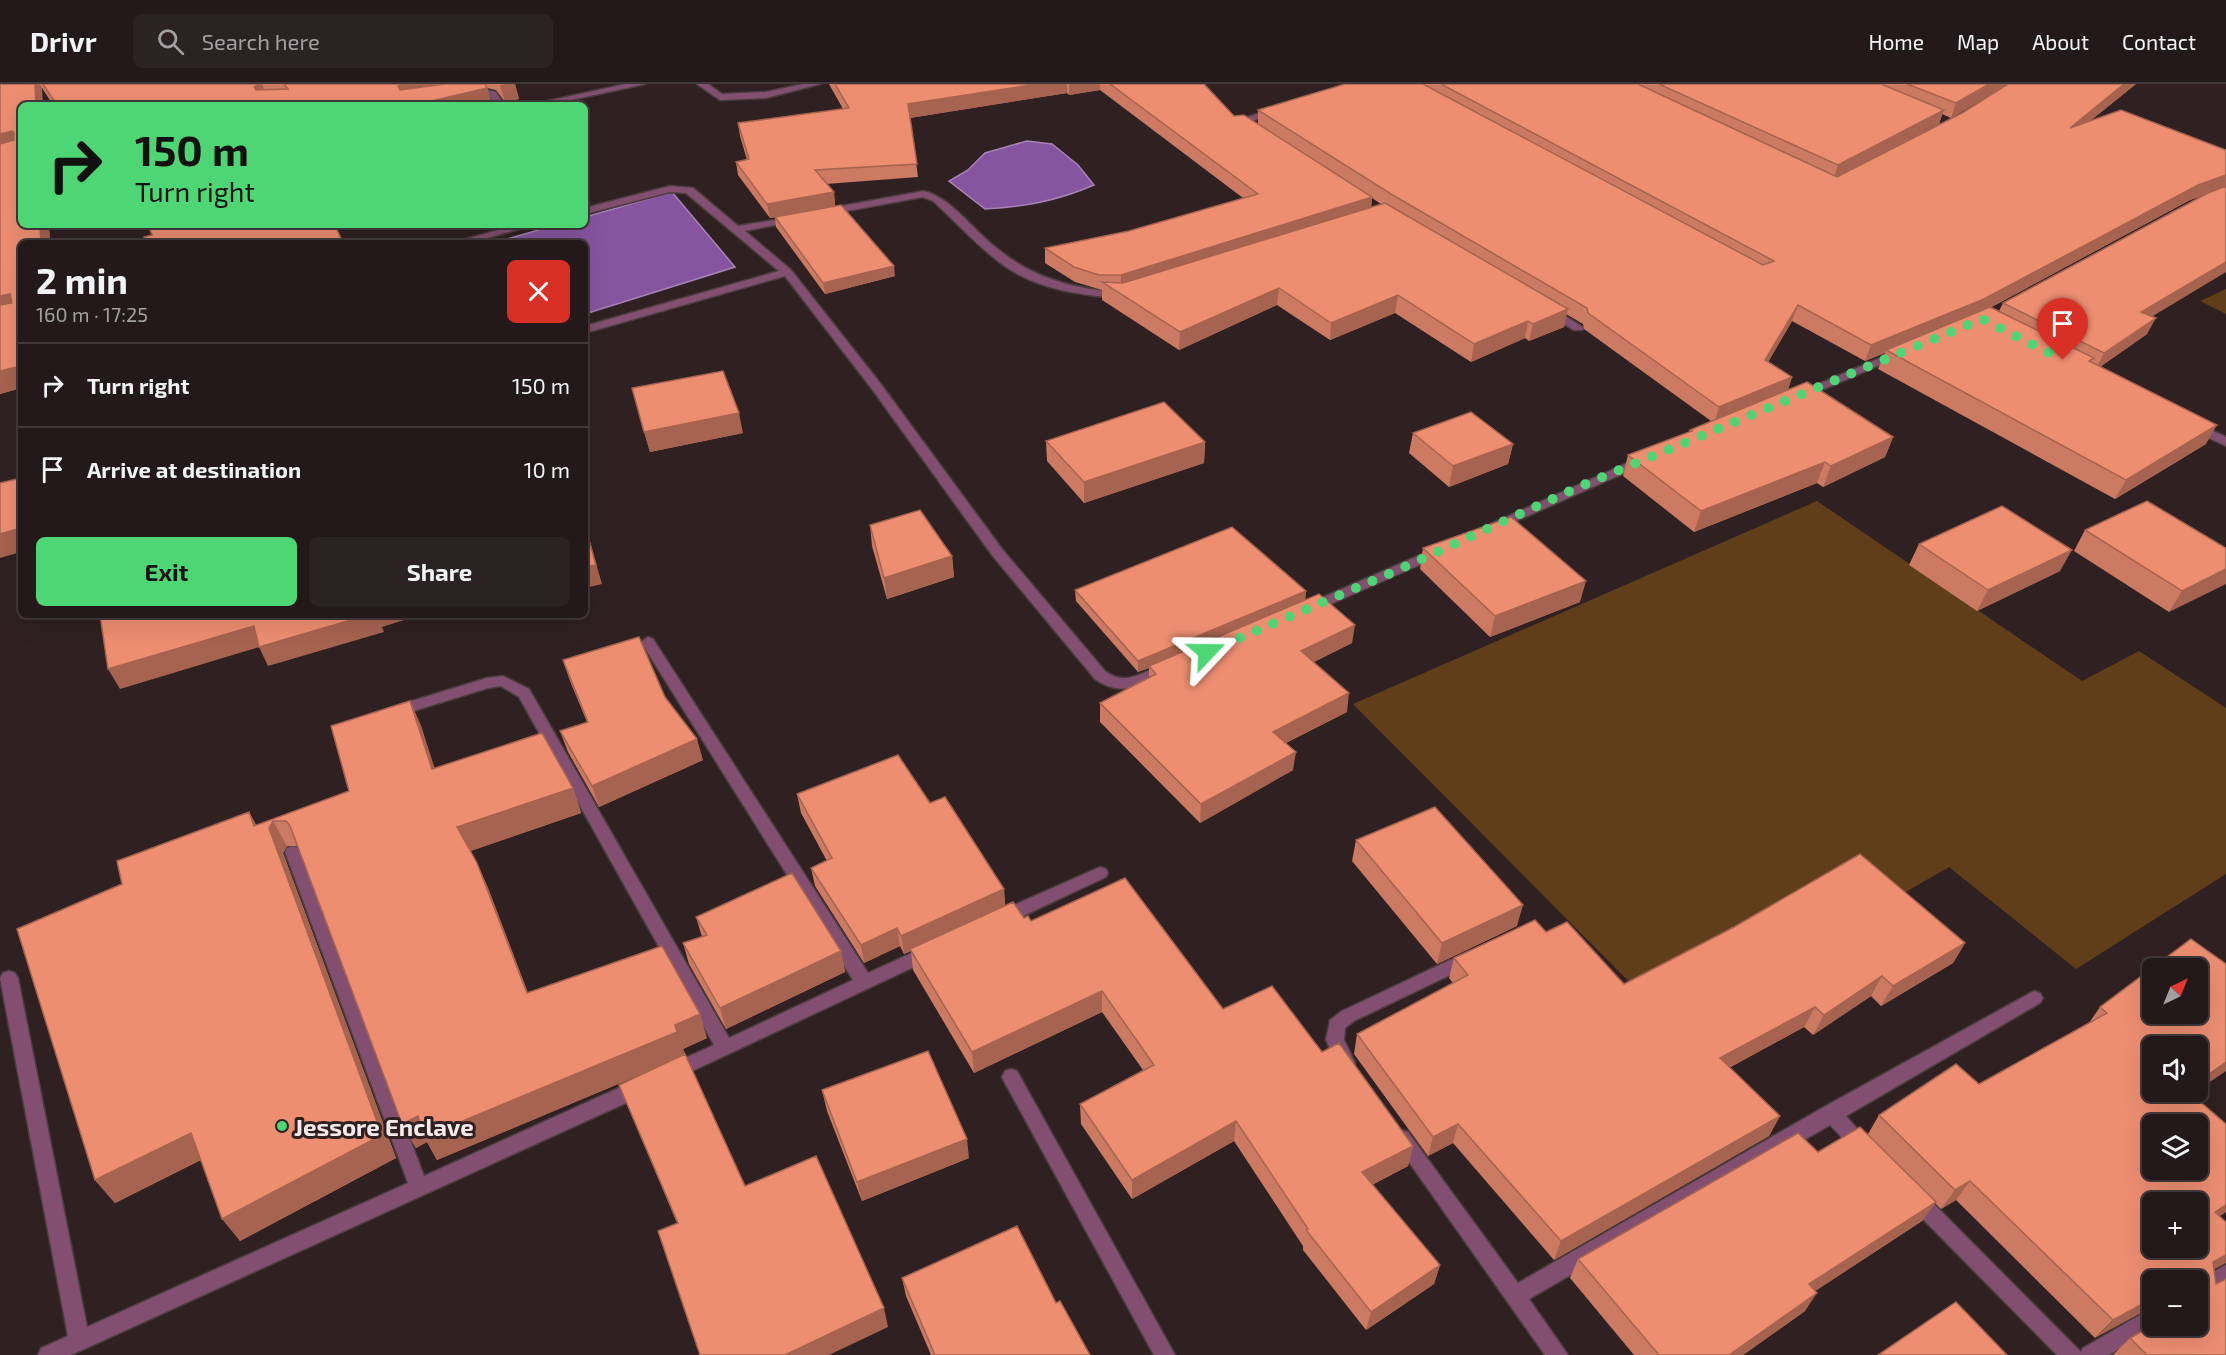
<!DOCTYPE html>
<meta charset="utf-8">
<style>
body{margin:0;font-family:"Exo 2",sans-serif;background:#2b2223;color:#f1f3f6;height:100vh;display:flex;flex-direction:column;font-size:22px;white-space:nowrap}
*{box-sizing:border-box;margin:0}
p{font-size:20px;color:#a3a0a2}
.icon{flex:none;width:33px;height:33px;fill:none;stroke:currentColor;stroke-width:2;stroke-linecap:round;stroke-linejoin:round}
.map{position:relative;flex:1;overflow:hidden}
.panel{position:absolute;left:18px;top:156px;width:570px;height:378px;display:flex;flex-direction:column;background:#23191a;border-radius:9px;box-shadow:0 6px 24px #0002,0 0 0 2px #403839}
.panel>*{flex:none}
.guide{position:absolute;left:18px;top:18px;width:570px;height:126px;border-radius:9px;box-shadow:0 6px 24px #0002,0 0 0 2px #403839;background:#4ed675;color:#111;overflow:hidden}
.needle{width:39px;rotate:43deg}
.tools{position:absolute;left:2142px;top:874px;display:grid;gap:12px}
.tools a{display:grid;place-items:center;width:66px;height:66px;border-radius:9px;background:#23191a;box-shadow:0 6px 24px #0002,0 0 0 2px #403839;font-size:30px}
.pin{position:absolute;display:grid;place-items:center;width:51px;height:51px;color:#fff;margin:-62px -26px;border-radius:50% 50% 50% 0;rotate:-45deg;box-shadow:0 0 6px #0007}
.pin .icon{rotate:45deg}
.me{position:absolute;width:66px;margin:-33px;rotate:67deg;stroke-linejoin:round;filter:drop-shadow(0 0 4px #0008)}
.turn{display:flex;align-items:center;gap:21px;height:126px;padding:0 18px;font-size:27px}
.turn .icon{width:78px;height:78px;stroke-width:2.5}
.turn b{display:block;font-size:42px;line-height:51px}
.round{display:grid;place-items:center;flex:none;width:63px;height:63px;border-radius:9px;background:#2b2223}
.summary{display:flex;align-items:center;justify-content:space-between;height:102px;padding:0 18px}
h1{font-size:36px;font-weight:700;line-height:45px}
.primary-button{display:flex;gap:12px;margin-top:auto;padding:12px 18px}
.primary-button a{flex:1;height:69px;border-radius:9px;background:#4ed675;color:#111;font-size:24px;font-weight:700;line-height:69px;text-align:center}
.primary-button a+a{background:#2b2223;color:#f1f3f6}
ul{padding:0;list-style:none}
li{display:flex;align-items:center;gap:18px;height:84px;padding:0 18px;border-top:2px solid #403839}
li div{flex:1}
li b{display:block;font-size:22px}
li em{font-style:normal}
header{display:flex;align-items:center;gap:36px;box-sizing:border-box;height:84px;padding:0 30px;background:#23191a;border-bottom:2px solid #403839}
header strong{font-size:28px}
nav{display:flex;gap:33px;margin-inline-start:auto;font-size:21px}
.search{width:420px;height:54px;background:#2b2223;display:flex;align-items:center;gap:15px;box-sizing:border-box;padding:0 21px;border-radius:9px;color:#a3a0a2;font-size:22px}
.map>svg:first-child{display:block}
.green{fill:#603e19}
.water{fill:#86559f;stroke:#a782b6;stroke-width:1.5}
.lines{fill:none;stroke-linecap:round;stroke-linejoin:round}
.minor-casing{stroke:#4b3d3e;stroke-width:3}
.minor{fill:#824f70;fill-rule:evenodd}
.wall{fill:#cc7a61;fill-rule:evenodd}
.shaded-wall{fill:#a6634f}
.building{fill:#ed8e71;stroke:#a6634f;stroke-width:1.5;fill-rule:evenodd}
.route{stroke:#4ed675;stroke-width:10;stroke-dasharray:0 18}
.poi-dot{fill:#4ed675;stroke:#2f2122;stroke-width:2}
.labels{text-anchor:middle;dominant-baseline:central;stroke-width:6;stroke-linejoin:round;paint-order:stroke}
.near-poi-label{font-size:24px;font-weight:bold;fill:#f5ebec;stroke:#2f2122;text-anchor:start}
</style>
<header>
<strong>Drivr</strong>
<div class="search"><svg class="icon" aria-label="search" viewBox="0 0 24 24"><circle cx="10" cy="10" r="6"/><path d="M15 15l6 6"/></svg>Search here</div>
<nav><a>Home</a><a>Map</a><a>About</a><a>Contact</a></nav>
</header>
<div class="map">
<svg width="2226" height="1271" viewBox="0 0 2226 1271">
<rect width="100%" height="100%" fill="#2f2122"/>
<!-- green -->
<path class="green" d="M2226,205v25l-26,-13z
M1817,417l265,180 57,-30 87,57v166l-150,95 -127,-102 -276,159 -320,-322z"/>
<!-- water -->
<path class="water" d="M1027,57l25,3 26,21 16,20c-37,16 -70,22 -109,24l-36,-28 19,-11 17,-17z
M672,108l63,75 -150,47v-71h-92l63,-18h29v-8z"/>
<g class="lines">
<defs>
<path id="minor" d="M626,0h19l-97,21h-19z
M697,0h11l14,10 44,-2 37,-8h17l-54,14 -46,2z
M477,4l19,4 8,13h-10l-4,-9 -13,-2 -9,2 -5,-3z
M1278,23l3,1v4l-40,12 -5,-3z
M670,102l23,2 45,38 62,-10v4l-55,11 46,39 89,113 122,166 103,122c22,17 39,-1 61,-7l7,5 -2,4c-26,12 -50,25 -76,6l-103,-124 -120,-166 -87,-113 -200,57v-7l194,-55 -93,-78 -16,-1 -85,22v-6z
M924,107c25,7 43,31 62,48 40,37 82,50 136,53l6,3 -6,3c-38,-2 -84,-9 -116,-31 -27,-19 -49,-44 -73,-66l-10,-4 -98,18 -5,-3 5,-3z
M516,141h17l-63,18h-18z
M1550,224l4,1 30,19 -2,2h-8l-28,-17 -2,-2z
M1899,266l4,1v4l-100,43 -4,1 -6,-4z
M2194,338l32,15v9l-36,-17 -2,-3z
M1641,373l4,1v6l-147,65 -5,1 -7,-4z
M1439,463l5,1 2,3 -2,3 -129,57h-10l-2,-3 2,-3z
M648,553l5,2 215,334 61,-28 6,2 3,5 -3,5 -264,124 -6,-2 -3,-6 3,-6 49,-22 -195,-348 -18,-11 -13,2 -94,29 -7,-5 2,-4 98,-30 16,-2 26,13 200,349 124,-58 -212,-338z
M293,762l6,2 2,4 123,324 210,-95 7,-2 7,2 2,6 -2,6 -577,262h-33l3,-7 27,-12 -68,-358 3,-5 6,-2 6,2 3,5 69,349 321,-144 -123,-331 2,-4z
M1100,783l6,2 2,4 -2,4 -100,47 -6,2 -6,-2 -2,-5 2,-5z
M1469,867l6,2 3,5 -3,5 -121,58 -9,7 -1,12 11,23 -3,6 -6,2 -6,-2 -14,-29 4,-20 12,-9z
M2034,907l6,2 3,5 -3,5 -194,113 27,31 -2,6 -7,2 -7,-2 -27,-28 -301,174 39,56h-23l-153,-217 2,-6 7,-2 7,2 110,151 306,-176z
M1011,985l6,2 158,284h-21l-149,-272 -3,-6 3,-6z
M1915,1105l7,3 159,160 2,-4 69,-40v18h6l-49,29h-52l-149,-151 -3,-6 3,-6z
M2226,1181v21l-28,14 -2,-19z"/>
</defs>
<!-- minor casing -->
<use href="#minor" class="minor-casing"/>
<!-- minor -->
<use href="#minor" class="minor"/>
</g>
<!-- wall -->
<path class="wall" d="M0,0h515l4,15 -14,3 -9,-12 -9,-2 5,17h-439l-11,-17 -21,137h28l1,18h-29v145l-21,6z
M829,0h375l30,32 24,8v-14l87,-26h663l-57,34 -9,-4 -3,10 -32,17 55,-28 47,-29h127l-45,36 135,30 -74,167 -5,17 -47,33 106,77 -91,55 -237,-130 7,-16 -20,8 -73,-40 -24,41 24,15 -4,12 105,48 -8,20 -62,30 -6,-4 -123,49 -71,-56 5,-21 61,-22 1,-3 21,-9 -127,-92 -1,-5 -17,-10 -2,13 -35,14 -4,-3 -54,24 -76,-49 -65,27 -53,-35 -98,45 -77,-50v-10l-27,-8 -30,-19v-15l84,-17 114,-33 -143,-108 -31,5 -2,-2 -157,25 8,59 -92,7 8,8 1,14 60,70 -70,18 -49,-67 -1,-10 14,-2 -19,3 -32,-43 -2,-13 11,-2 -7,-24 -2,-13 105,-14zM2202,112l-199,107 -4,8 -8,-4 199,-107zM1372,114l9,6 -10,3z
M632,304l111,45 -93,19z
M1413,349l100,11 -5,20 -59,23 -40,-34z
M1046,357l159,1 -1,21 -120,40 -37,-42z
M870,441l82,31 2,21 -67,22 -15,-53z
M2085,446l141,18 -57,64 -95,-61z
M1919,460l141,27 -83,40 -68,-46z
M1423,464l157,54 -90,35 -70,-68z
M1075,506l231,1 -1,9 47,43 -38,19 33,50 -61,31 7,27 -93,53 -100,-101v-19l49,-25v-10l-11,4 -62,-71z
M563,576l102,37 38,63 -104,47 -31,-55 -8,-21 27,-9 -17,-41z
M410,617l11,25 13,42 139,20 8,25 -111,38 18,37 40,105 179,45 -24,11 62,137 143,141 -211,-104 -58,-138 30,-14 -212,89 -10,-18 -11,6 -14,-24 -105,-278h-10l-4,7 113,305 -156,83 -39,-81 -86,43 -20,-23 27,-296 127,-72 7,13 93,-34z
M797,710l133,9 74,86 1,16 19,13 199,91 99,43 91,94 -5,20 -36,19 68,80 -6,19 -68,46 -63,-80v-4l-69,-105 -102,58 -51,-75 -1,-20 63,-34 -41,-58 -128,61 -61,-103 -2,-19 -7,3 -4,-8 -36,17 -49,-77 -4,-18 16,-7 -26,-48z
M1356,756l161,86 -80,38 -85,-103z
M696,833l145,34 4,21 -119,57 -37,-65 -6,-21 19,-6z
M1546,848l78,52 341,-41 -12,20 -72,43 -10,-10 -58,39 -9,-8 -75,41 51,48 -11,20 -215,124 -101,-117 -25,13 -74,-102 3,-20 96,-51 -4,-5 5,-20z
M2191,855v155l35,30v88l-7,4 -5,54 12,85h-113l17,-17 68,-12v-45h-46l-57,57 -139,-138 -15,9 -6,-6 -13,18 -107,70 -10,20 -62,44h-109l-64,-77 8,-19 290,-125 11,-19 100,-31 110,-61 11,-16z
M822,1006l147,68 -107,43 -35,-90z
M902,1194l154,25 34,52h-159l-25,-59z"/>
<!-- shaded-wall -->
<path class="shaded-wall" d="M35,0h5l2,4 1,17h-7z
M259,0h3l6,16 -14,-13z
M407,0h69l-73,20 -5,-18z
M504,0h11l4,15 -14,3 -5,-17z
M1037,0h30v9l-158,25 -1,-14z
M1069,0h31v6l-31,5z
M1989,0h19l-57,34 5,-15z
M2124,0h12l-73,59 7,-15z
M487,4l5,17h-77z
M1944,26l-5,14 -106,56 5,-15z
M12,47l8,18 -20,5v-20z
M2226,91v13l-36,12 -213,115 -91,35 -1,3 -20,8 6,-16 327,-160z
M834,108l1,14 -65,12 -3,-14z
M1372,113l-1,14 -250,79v-15z
M40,141h9l1,18h-9z
M2226,178v10l-93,56 8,-16z
M894,182l1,10 -70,18 -2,-11z
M1279,204l-2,17 -98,45 1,-18z
M10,210l11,19 -21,4v-21z
M1398,211l-3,18 -65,27 1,-17z
M1798,221l-6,16 -32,55 5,-16z
M1568,225l-4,18 -35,14 4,-17z
M2156,234l-9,16 -51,35 8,-16z
M1528,237l-3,17 -54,24 3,-18z
M21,282v22l-21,6v-23z
M1792,293l-5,17 -73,30 5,-17z
M739,329l4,20 -93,19 -6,-20z
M2217,341l-11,19 -91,55 11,-19z
M1893,353l-8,20 -62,30 8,-21z
M1205,358l-1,21 -120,40v-21z
M1513,360l-5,20 -59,23 4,-21z
M1825,378l-8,21 -123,49 7,-21z
M585,441l17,59 -17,4z
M21,444v24l-21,6v-24z
M2072,466l-12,21 -83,40 11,-21z
M952,472l2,21 -67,22 -3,-21z
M2226,485v15l-57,28 13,-21z
M1586,497l-6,21 -90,35 5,-21z
M1306,507l-1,11 -156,64v2l-11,4v-11z
M368,531h52l-38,12 2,5 -116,34 -9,-19 -139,42 -12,-20 146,-43z
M1355,541l-3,18 -53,26 2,-18z
M1349,609l-2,19 -76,38 2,-18z
M410,617l11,25 22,68 -11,-25z
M697,655l6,21 -104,47 -7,-21z
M1296,668l-3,18 -93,53 1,-19z
M573,704l8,25 -113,39 -11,-25z
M249,728l14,25 -9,-11z
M273,737l14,25 -4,7 113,305 -156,83 -18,-22 47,-391z
M477,779l11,25 49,129 -10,-24z
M1004,805l1,18 -101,47 -3,-18z
M1523,821l-6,21 -80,38 5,-21z
M897,844l3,18 -36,17 -3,-18z
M1965,859l-12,20 -72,43 12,-20z
M841,867l4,21 -119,57 -6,-21z
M1882,892l-11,20 -58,39 11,-20z
M1102,907v21l-128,61 -2,-21z
M1815,923l-11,20 -94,51 10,-20z
M700,930l7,24 -24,11 2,7 -248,104 -10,-18 -11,6 -14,-24 16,-8 257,-91z
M2226,978v9l-28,19v-8z
M1780,1032l-11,20 -215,124 7,-19z
M1236,1037l-2,20 -102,58v-19z
M1458,1040l-5,19 -25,13 5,-19z
M191,1049l17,23 -93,47 -20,-23z
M967,1055l2,19 -107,43 -5,-19z
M1413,1062l-5,20 -50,26 4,-20z
M1970,1097l-14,19 -15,9 14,-19z
M1936,1118l-14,19 -125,82 12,-19z
M2226,1121v7l-28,19 17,-19z
M2226,1171v8l-32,17 19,-18z
M1440,1181l-6,19 -68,46 5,-18z
M1817,1209l-12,18 -62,44h-14z
M2152,1215v8l-57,31 18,-18z
M884,1224l4,19 -59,28h-44z"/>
<!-- building -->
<path class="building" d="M0,0h35l1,21h-15v120h19l1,18h-20v123l-21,5v-66l12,-2 -2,-9 -10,2v-152l14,-4v-7l-2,-2 -12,3z
M43,0h216l-5,3 2,3 32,-1 -4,-5h123l-9,2 2,4 45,-6h40l2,4 -72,17h-358z
M835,0h202l-129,20 9,60 -102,6 19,22 -67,12 -31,-42 13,-3 -11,-36 111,-15z
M1110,0h94l30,32 10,-1 128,82 -251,78h-22l-25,-8 -29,-19 84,-17 129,-37z
M1345,0h78l340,181 11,-4 -333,-177h197l199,93 125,-64 46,-29h116l-54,44 51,-18 105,40v25l-28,10 -214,114 -113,46 -73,-40 -33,55 27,17 -73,30 -131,-94 -1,-5 -196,-114 -133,-84z
M1659,0h222l63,26 -106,55z
M1907,0h82l-33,19z
M2226,102v76l-85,50 15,6 -52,35 -101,-50 205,-110z
M1385,119l183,106 -35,15 -5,-3 -54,23 -76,-49 -67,28 -52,-35 -99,44 -78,-50 21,1z
M841,121l53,61 -71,17 -48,-66z
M148,141h187l8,18h-195l-4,-6 8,-2z
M1990,223l104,51 -5,3 128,64 -91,55 -240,-130z
M723,287l16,42 -95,19 -12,-44z
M1807,298l86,55 -62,29 -6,-4 -124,49 -73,-56 64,-24 -2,-1z
M1164,318l41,40 -121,40 -38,-41z
M1471,328l42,32 -60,22 -40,-33z
M21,394v50l-21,6v-51z
M2147,417l79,47v21l-44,22 -97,-61z
M2002,422l70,44 -84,40 -69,-46z
M920,426l32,46 -68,22 -14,-53z
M1511,433l75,64 -91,35 -72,-68z
M585,442l11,39 -11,2z
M1232,443l74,64 -168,70 -63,-71z
M1319,510l36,31 -54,26 48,42 -76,39 23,20 -95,52 -101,-101 56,-29 -7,-8z
M100,531h268l-109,32 -5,-21 -146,43z
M639,553l26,60 32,42 -105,47 -32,-55 28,-9 -25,-62z
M410,617l22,68 110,-36 31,55 -116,39 20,36 50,130 135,-47 38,68 -25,11 2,7 -253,105 -6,-21 -16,8 -112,-298 -4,-5h-13l-4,7 113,307 -160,84 -31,-86 -96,47 -78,-251 105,-45 -5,-23 132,-49 5,14 95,-35 -18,-65z
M898,671l32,48 15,-6 59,92 -103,47 -4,-8 -36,17 -50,-77 21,-10 -35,-64z
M1435,723l88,98 -81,38 -86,-103z
M1860,770l105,89 -72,43 -11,-10 -58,39 -9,-8 -95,51 60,58 -219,125 -103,-117 -25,13 -76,-103 111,-59 -14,-17 81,-38 11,12 21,-10 57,62 110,-57z
M792,789l49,78 -121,57 -37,-65 24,-8 -11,-18z
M1125,794l98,131 49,-23 50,66 17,-9 74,103 -51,26 78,93 -69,47 -65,-82 2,-1 -72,-108 -104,59 -52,-76 74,-39 -52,-74 -130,61 -62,-103 103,-47 11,16 4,-2 3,5z
M2191,855l35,25v98l-28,20v-35h-46v45h37l37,32v81l-11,7 11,10v33l-13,7 3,22 10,-5v76h-79l-17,-17 22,-13v1h46v-45h-46v18l-39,21 -143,-139 -15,9 -76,-75 77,-51 23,20 128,-71 -7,-6zM2152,885h46v45h-46zM2152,1041h46v45h-46zM2152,1119h46v45h-46z
M928,967l39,88 -110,43 -35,-92z
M685,970l60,132 71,-30 68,152 -99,47h-85l-42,-124 20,-8 -59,-138z
M1860,1043l76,75 -127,82 8,9 -88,62h-70l-81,-96 220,-126 20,19z
M1017,1142l39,77 4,-2 30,54h-155l-33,-77z
M1956,1218l51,53h-129z"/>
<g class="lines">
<!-- route -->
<path class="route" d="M1207,568l184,-79 190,-87 401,-167 81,41"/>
</g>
<!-- markers -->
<circle class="poi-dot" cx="282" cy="1042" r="6"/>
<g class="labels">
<!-- near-poi labels -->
<g class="near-poi-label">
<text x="294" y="1042">Jessore Enclave</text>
</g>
</g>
</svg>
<div class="tools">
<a><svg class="needle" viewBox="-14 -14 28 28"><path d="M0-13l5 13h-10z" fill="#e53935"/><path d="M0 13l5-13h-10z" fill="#a3a0a2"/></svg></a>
<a><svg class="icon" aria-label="sound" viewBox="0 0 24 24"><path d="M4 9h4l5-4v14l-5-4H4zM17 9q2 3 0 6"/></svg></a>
<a><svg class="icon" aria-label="layers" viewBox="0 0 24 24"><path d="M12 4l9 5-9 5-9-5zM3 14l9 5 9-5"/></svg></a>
<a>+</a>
<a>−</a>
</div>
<div class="pin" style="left:2063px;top:276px;background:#d93025"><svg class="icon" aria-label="arrive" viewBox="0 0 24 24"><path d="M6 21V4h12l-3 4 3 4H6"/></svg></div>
<svg class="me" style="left:1207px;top:568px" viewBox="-20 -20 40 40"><path d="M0-17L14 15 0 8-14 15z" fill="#4ed675" stroke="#fff" stroke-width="4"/></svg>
<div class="guide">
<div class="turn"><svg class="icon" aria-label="right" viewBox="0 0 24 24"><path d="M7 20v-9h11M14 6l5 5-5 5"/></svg><div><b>150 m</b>Turn right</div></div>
</div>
<section class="panel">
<div class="summary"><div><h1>2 min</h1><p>160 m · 17:25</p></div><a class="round" style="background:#d93025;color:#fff"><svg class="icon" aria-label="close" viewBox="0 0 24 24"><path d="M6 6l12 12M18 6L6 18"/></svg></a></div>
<ul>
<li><svg class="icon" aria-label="right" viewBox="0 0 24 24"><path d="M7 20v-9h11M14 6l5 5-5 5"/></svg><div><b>Turn right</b></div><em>150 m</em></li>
<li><svg class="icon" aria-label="arrive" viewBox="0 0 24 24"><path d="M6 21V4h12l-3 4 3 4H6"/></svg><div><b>Arrive at destination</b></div><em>10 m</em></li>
</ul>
<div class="primary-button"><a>Exit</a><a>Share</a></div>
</section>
</div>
